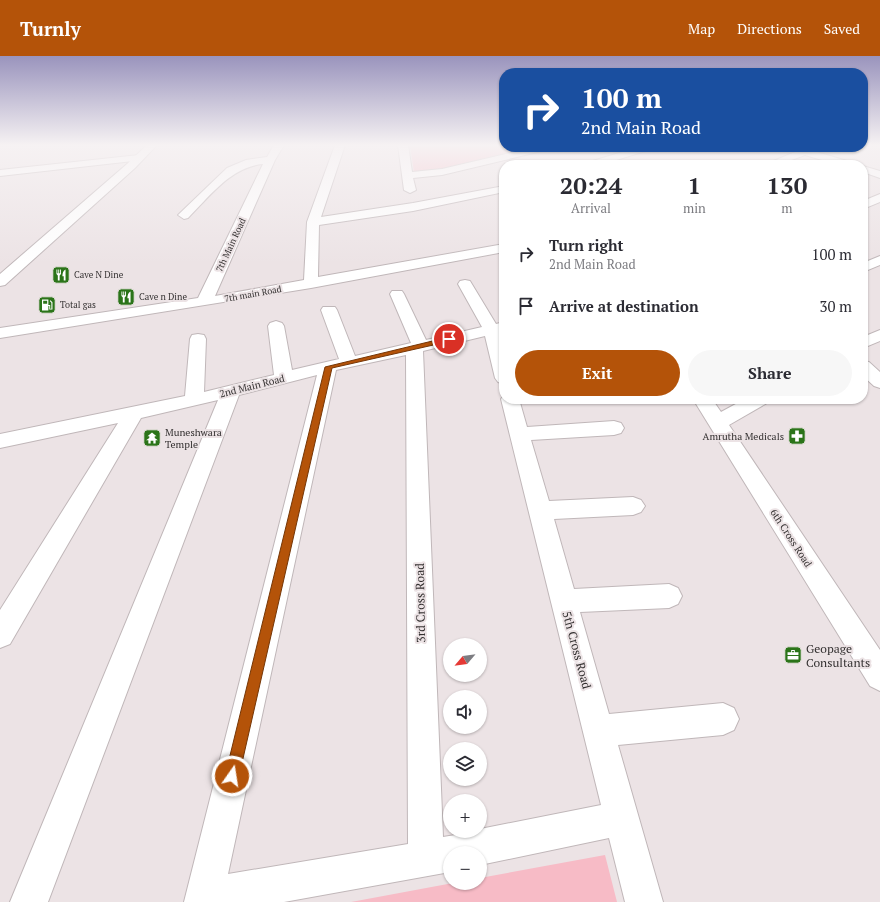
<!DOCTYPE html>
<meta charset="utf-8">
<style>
body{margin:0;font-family:"PT Serif",serif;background:#f7f7f7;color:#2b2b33;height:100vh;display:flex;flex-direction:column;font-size:15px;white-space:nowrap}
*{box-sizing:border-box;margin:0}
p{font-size:13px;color:#7c7c81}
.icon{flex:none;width:22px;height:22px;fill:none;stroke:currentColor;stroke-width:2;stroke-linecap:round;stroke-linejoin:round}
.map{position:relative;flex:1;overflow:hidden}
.side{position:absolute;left:499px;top:104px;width:369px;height:244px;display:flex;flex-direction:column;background:#fff;border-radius:16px;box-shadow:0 1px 3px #0004}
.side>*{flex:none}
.hud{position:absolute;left:499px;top:12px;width:369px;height:84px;border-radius:16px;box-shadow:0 1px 3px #0004;background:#1a4fa0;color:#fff;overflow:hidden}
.needle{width:26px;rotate:241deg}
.controls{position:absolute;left:443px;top:582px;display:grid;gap:8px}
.controls a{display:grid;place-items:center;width:44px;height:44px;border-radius:50%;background:#fff;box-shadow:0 1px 3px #0004;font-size:20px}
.pin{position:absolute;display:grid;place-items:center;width:34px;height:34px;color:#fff;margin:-17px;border:2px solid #fff;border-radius:50%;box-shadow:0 1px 4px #0007}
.me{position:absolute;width:44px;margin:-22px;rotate:13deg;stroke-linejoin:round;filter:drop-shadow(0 0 3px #0008)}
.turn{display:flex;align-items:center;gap:14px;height:84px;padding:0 16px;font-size:18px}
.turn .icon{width:52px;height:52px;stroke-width:2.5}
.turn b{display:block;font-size:28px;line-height:34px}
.eta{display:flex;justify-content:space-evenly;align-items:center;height:68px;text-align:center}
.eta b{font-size:24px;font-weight:600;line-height:28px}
.primary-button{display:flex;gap:8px;margin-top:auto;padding:8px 16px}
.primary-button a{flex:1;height:46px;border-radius:24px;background:#b45309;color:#fff;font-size:16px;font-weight:600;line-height:46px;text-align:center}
.primary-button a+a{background:#f7f7f7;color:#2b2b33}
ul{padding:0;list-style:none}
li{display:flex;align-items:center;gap:12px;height:52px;padding:0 16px}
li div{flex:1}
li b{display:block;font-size:15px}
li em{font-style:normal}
header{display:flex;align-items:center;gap:24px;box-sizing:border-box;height:56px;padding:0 20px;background:#b45309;color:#fff}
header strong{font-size:19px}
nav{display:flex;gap:22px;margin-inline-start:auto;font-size:14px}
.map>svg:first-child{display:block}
.green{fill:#f7bbc6}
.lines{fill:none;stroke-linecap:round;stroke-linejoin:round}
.minor-casing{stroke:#c0b7b9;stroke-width:2}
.major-casing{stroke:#c0b7b9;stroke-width:2}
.minor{fill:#fff;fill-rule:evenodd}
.major{fill:#fff;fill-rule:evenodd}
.route{fill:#b45309;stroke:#753606}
.labels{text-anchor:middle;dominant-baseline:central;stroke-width:4;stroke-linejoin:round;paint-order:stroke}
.far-street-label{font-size:9px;fill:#343131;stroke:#ece3e5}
.far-poi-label{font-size:9px;fill:#343131;stroke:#ece3e5;text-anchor:start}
.street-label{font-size:10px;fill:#343131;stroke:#ece3e5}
.poi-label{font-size:10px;fill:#343131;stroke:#ece3e5;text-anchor:start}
.near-street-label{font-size:12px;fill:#343131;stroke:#ece3e5}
.near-poi-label{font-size:12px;fill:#343131;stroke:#ece3e5;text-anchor:start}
</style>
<header>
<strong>Turnly</strong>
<nav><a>Map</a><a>Directions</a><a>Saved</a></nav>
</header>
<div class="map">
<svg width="880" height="846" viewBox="0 0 880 846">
<rect width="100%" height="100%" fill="#ece3e5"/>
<!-- green -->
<path class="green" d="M410,89h94v2h34l-98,24 -26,2z
M605,799l12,47h-266l102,-19h27v-5z"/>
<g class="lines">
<defs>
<path id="minor" d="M274,89h10l-9,15 -60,136 89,-16 3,-58 28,-77h10l-24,72 92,-14 91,-17v6l-91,19 -94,14 -1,52 186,-33v8l-193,36 -311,50v-10l198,-30 65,-134c-32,3 -53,32 -75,54l-4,1 -6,-4 49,-47 19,-8 21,-3z
M398,89h10l4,27 30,-3 93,-22h17l-2,2 -108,26 -29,3 3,12 -6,3 -6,-3z
M639,91h15l-2,2 -52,16h-15l1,-2z
M783,91l29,1 1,3 41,12 1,2h-16l-34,-10 -27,10h-14l31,-13z
M139,99l3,1 2,2 -2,2 -142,16v-6z
M863,110l17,5v7l-17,-6z
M880,138v8l-17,7v-8z
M880,200v9l-17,7v-9z
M465,224l5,1 26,43 8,-2v10l-4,1 4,13v38l-6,-2 -3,-4 -10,-42 -62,15 20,486 37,-6v-2l121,-24 -100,-406 3,-4v4h15l8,28 87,-6 7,2 3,5 -3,5 -7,2 -83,5 18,61 84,-4 8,3 4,6 -4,6 -8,3 -79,4 20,70 95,-5 9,4 4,8 -4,8 -9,4 -89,4 29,102 114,-11 11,5 5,11 -5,11 -11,5 -105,10 45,157h-38l-16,-64 -129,27v-12h-30v19l-166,30h-100l133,-527 -78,20 -191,507h-38l208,-502 -77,18 -131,226 -10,4v-38l118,-187 -118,25v-14l185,-38 5,-57 2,-4 6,-1 6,1 2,4 -2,53 70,-17 -6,-49 2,-3 6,-2 6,2 2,3 8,44 47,-11 -18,-49 2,-3h12l2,3 18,46 56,-13 -21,-49 2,-3h10l2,3 22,46 56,-13 -24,-43 2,-3zM406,299l2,489 -180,30 108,-504z
M880,274v11l-17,7v-11z
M863,305l6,1 11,10v16l-6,-2 -11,-10z
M693,343h19l9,13 24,-13h24l-2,4 -38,22 151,225v41l-10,-5z"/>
<path id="major" d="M147,89h10l-22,23 -130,117 -5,1v-12l127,-110z"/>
</defs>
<!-- minor casing -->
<use href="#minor" class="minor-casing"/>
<!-- major casing -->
<use href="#major" class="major-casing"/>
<!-- minor -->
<use href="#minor" class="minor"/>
<!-- major -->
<use href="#major" class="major"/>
</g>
<!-- sky -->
<linearGradient id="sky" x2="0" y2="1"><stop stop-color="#9a94bd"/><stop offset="0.43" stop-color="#f6f2f3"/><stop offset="1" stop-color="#f6f2f3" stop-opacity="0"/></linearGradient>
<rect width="880" height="207" fill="url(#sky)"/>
<!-- route -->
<path class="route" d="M449,281l3,2 -1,2 -119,27 -93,408 -2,5 -5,2 -5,-2 -2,-5 100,-409z"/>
<!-- icons -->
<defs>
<symbol id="restaurant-square" viewBox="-11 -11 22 22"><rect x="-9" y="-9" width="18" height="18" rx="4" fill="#2b7419" stroke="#ece3e5"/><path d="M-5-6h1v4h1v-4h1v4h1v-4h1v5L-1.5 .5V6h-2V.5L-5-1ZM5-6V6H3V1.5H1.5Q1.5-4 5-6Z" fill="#fff"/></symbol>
<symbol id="fuel-square" viewBox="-11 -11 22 22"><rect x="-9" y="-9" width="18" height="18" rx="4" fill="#2b7419" stroke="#ece3e5"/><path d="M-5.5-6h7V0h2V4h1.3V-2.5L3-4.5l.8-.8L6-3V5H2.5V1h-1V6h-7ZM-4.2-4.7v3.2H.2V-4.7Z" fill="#fff"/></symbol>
<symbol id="pharmacy-square" viewBox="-11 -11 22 22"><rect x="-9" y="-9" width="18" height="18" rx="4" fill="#2b7419" stroke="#ece3e5"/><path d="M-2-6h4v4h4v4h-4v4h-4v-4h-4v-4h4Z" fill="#fff"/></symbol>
<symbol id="temple-square" viewBox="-11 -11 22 22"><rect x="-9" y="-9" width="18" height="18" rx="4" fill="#2b7419" stroke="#ece3e5"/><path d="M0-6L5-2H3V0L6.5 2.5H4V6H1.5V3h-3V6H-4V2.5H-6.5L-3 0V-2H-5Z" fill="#fff"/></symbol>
<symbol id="office-square" viewBox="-11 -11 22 22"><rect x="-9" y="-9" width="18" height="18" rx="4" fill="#2b7419" stroke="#ece3e5"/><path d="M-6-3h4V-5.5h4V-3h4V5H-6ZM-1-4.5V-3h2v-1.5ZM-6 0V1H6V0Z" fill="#fff"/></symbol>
</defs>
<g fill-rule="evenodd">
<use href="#restaurant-square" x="51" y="209" width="20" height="20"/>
<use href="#restaurant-square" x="116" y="231" width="20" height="20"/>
<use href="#fuel-square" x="37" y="239" width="20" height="20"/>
<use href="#pharmacy-square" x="787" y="370" width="20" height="20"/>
<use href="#temple-square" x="142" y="372" width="20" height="20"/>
<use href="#office-square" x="783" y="589" width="20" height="20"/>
</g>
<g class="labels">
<!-- far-street labels -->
<g class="far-street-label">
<text transform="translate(231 189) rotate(-65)">7th Main Road</text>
<text transform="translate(253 238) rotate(-10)">7th main Road</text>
</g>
<!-- far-poi labels -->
<g class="far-poi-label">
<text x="74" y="219">Cave N Dine</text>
<text x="139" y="241">Cave n Dine</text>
<text x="60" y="249">Total gas</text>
</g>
<!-- street labels -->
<g class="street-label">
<text transform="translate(252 330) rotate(-14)">2nd Main Road</text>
<text transform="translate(791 482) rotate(57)">6th Cross Road</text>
</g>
<!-- poi labels -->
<g class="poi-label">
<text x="165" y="376">Muneshwara<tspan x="165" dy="12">Temple</tspan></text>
<text x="784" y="380" text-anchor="end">Amrutha Medicals</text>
</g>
<!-- near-street labels -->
<g class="near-street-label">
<text transform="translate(420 547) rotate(-91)">3rd Cross Road</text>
<text transform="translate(577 594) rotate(75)">5th Cross Road</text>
</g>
<!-- near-poi labels -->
<g class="near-poi-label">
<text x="806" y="592">Geopage<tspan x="806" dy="14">Consultants</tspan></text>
</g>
</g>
</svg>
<div class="controls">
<a><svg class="needle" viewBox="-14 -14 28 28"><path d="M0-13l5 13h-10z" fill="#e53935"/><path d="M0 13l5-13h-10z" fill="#7c7c81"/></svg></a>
<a><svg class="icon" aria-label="sound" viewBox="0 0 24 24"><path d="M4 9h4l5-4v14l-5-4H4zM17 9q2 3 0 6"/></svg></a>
<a><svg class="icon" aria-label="layers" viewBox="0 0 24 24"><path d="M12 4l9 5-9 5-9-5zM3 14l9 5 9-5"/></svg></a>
<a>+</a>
<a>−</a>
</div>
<div class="pin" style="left:449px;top:283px;background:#d93025"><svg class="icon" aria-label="arrive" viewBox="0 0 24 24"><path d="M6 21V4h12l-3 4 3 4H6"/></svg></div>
<svg class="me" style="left:232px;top:720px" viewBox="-20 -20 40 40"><circle r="17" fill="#b45309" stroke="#fff" stroke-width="3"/><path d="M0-11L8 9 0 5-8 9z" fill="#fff"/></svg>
<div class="hud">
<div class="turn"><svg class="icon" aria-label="right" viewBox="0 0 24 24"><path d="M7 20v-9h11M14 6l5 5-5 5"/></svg><div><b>100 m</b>2nd Main Road</div></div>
</div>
<section class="side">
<div class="eta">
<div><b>20:24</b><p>Arrival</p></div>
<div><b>1</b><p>min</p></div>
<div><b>130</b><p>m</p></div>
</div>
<ul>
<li><svg class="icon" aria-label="right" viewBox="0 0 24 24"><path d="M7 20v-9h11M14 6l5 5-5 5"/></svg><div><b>Turn right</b><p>2nd Main Road</p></div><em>100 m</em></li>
<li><svg class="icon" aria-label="arrive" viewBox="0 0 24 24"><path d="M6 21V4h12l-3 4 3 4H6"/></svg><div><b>Arrive at destination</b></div><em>30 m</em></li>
</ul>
<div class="primary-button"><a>Exit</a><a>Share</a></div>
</section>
</div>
